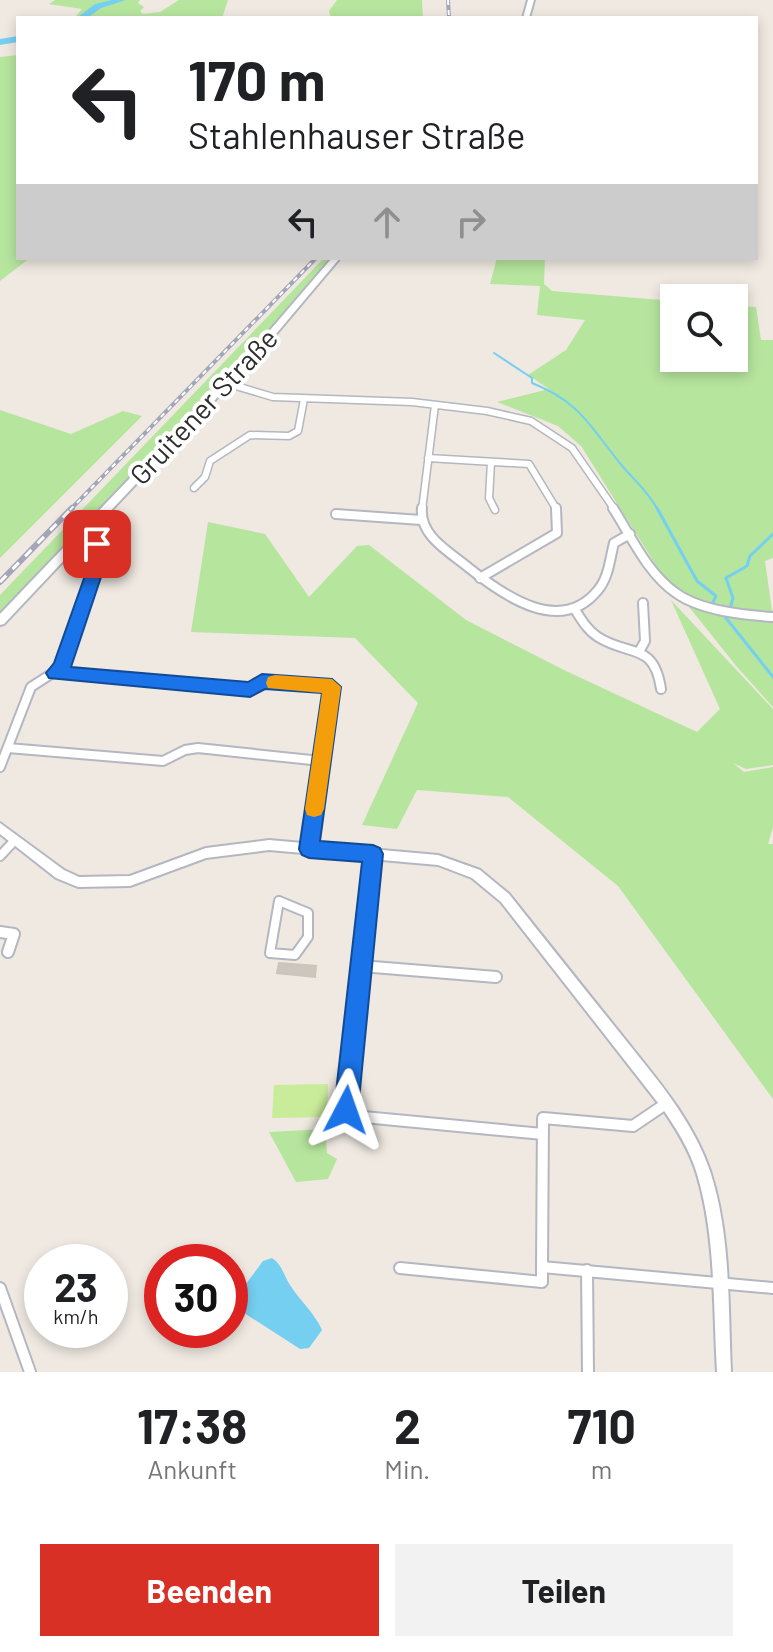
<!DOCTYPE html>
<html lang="de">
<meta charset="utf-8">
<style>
body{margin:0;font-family:Barlow,sans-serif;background:#f2f2f2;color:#202124;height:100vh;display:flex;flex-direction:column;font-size:30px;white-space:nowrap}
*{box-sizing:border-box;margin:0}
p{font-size:26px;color:#757577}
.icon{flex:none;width:44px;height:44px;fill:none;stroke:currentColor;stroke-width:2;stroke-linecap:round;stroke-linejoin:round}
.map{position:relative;height:1372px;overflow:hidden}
.drawer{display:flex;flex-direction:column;background:#fff;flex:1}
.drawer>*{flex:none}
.banner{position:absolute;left:16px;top:16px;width:742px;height:244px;border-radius:0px;box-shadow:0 4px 12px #0003;background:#fff;color:#202124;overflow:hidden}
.fabs{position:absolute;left:660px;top:284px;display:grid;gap:16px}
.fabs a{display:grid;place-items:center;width:88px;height:88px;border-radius:0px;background:#fff;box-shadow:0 4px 12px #0003;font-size:40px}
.speed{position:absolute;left:24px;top:1244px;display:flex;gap:16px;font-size:40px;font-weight:700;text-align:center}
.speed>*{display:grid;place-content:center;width:104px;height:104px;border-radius:50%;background:#fff;box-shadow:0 4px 12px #0003;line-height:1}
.speed small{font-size:20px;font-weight:400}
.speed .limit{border:12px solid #d22;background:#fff;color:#111}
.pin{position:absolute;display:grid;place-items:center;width:68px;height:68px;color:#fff;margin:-34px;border-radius:16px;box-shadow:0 4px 12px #0006}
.me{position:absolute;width:88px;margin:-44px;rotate:4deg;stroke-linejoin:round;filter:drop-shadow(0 0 6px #0008)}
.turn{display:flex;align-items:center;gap:28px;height:168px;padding:0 40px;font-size:36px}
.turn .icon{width:104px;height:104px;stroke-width:2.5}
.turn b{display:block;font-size:56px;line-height:68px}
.lanes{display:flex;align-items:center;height:76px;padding:0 40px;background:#0003;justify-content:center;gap:40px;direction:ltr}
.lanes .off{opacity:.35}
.eta{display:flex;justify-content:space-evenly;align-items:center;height:136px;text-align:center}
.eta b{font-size:48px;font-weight:700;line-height:56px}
.action{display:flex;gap:16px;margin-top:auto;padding:16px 40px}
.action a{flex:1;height:92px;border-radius:0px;background:#d93025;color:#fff;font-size:32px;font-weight:700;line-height:92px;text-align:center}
.action a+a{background:#f2f2f2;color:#202124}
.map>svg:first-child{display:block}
.green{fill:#b6e59e}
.pitch{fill:#c9ec9a}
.water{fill:#75cff0}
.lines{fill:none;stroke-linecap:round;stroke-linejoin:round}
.stream-far1{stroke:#75cff0;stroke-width:2}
.stream{stroke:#75cff0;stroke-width:3}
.river{fill:#75cff0;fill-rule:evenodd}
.building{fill:#cbc7bf;stroke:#cbc5ba;stroke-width:2}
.pedestrian-casing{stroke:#b4b7c1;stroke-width:12}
.minor-far2-casing{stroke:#b4b7c1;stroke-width:9}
.minor-far1-casing{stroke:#b4b7c1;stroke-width:12}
.minor-casing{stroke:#b4b7c1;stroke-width:14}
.tertiary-casing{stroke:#b4b7c1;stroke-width:4}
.secondary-casing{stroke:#b4b7c1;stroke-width:4}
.pedestrian{stroke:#fff;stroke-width:8}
.minor-far2{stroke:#fff;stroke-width:6}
.minor-far1{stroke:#fff;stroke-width:8}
.minor{stroke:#fff;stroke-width:10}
.tertiary{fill:#fff;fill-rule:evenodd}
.secondary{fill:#fff;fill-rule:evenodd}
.rail-far1-casing{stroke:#a3a6b8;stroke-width:4}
.rail-casing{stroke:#a3a6b8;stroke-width:6}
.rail-far1{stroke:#fff;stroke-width:2;stroke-dasharray:5;stroke-linecap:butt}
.rail{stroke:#fff;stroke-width:3;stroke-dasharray:9;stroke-linecap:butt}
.route{fill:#1a73e8;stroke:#114b97;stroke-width:2}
.slow{fill:#f59e0b}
.labels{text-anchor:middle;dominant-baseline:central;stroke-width:8;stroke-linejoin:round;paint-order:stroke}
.street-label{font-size:28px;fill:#2e2e2e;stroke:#fff}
</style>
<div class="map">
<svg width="773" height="1372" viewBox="0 0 773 1372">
<rect width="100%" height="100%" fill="#efe9e1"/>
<!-- green -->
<path class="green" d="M55,0h85l-2,3 6,4 -4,4 3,3 17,-2 19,-12h49l-6,18h-153l7,-2 6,-7 -33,-5z
M337,0h85l1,18h-92l-2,-7z
M18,55v203h12l-30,23v-224z
M324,258h8l-53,64 -279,293v-20z
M497,258h48l-1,26 8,7 122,10v57h60v-52l22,1 5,33h12v218l-8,3 8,56v90l-35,-39 -81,-101 -76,-121 -23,-20 -61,-24 52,-13 -21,-14 38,-25 19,-30 -48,-5 3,-29 -50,-2z
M0,410l71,24 52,-23 19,5 -142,142z
M208,522l57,12 44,63 48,-51 12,-1 97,75 100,51 131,61 23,-23 -49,-109 102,109v56l-27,4 -13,-6 11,9 29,-5v60l-5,17h5v255l-155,-213 -110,-89 -91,-7 -20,39 -35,-4 56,-122 -63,-65 -164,-6z
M325,1129l2,24 10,6 -9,20 -32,3 -27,-50z"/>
<!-- pitch -->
<path class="pitch" d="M328,1084l-1,33 -55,1 2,-33z"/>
<!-- water -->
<path class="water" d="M272,1258c11,8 11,16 18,27 10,16 24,27 32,45l-13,18 -9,1 -59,-38 -4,-15 26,-35z"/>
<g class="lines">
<!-- stream-far1 -->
<path class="stream-far1" d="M494,353l38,25v5c48,19 57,42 87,79 14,18 27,26 39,48"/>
<!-- stream -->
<path class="stream" d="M657,508l40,73 19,15 -3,6 4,5
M729,612l4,-14 -7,-20 21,-12 3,-10 23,-22
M722,613l51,64"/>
<!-- river -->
<path class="river" d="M112,0h14l-25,8 -14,10h-10l18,-14z
M18,36v6l-18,3v-6z"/>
</g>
<!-- building -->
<path class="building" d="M279,963l37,3 -1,11 -38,-4z"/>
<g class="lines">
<defs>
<path id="pedestrian" d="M279,901l29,12v24l-13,18 -25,-2z"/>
<path id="minor-far2" d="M226,383l47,14 139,5 75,9 44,10 41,27 43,62
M428,458l101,6 28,46
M491,462l-2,36 6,12
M194,488l11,-11 5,-16 40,-26 39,1 9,-5 6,-32
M422,510l13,-105"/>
<path id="minor-far1" d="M422,508c-3,28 28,44 47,60 35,28 92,68 129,22 11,-13 12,-32 16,-47l16,-9
M613,508c18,28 35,66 63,85 25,18 68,22 97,24
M336,514l85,6
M480,578l77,-45 -1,-25
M574,608c7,11 13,22 24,29 32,20 56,5 63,52
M640,650l5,-9 -2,-38
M55,673l195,16 12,-7 70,5 -23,162
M8,748l155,13 22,-11 13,-2 123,13
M0,767l31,-80 31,-20 39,-114 -4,-9
M0,856l15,-16
M370,885l3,-31"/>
<path id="minor" d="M370,883l-24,227 7,6 190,18
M0,932l14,2 -6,18
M361,966l135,11
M542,1267l1,-149 90,8 34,-23
M400,1268l142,14v-15l231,21
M587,1270l1,102
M0,1288l30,84"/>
<path id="tertiary" d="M0,823l64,47 15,7 51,-1 76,-28 63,-8 169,15 42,15 29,24c37,47 74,93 111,139 34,43 72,85 90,138 21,64 18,135 21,201h-14c-4,-66 -1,-135 -20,-198 -7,-24 -21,-46 -35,-66l-161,-206 -29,-24 -34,-13 -169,-15 -63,8 -76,28 -52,1 -22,-9 -56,-44z"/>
<path id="secondary" d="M528,0h6l-5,18h-6z
M332,258h8l-75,89 -261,277 -4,1v-11l259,-271z"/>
</defs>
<!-- pedestrian casing -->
<use href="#pedestrian" class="pedestrian-casing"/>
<!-- minor-far2 casing -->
<use href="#minor-far2" class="minor-far2-casing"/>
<!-- minor-far1 casing -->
<use href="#minor-far1" class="minor-far1-casing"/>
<!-- minor casing -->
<use href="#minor" class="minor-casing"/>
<!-- tertiary casing -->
<use href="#tertiary" class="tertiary-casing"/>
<!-- secondary casing -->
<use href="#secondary" class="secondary-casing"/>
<!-- pedestrian -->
<use href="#pedestrian" class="pedestrian"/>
<!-- minor-far2 -->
<use href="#minor-far2" class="minor-far2"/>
<!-- minor-far1 -->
<use href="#minor-far1" class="minor-far1"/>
<!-- minor -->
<use href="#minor" class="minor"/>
<!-- tertiary -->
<use href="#tertiary" class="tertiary"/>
<!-- secondary -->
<use href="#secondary" class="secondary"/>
<defs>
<path id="rail-far1" d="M448,0l1,18
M70,510l246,-252"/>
<path id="rail" d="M0,582l72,-74"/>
</defs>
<!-- rail-far1 casing -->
<use href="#rail-far1" class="rail-far1-casing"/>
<!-- rail casing -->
<use href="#rail" class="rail-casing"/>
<!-- rail-far1 -->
<use href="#rail-far1" class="rail-far1"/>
<!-- rail -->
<use href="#rail" class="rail"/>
</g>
<!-- route -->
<path class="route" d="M97,539l6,1 6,13 -38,114 177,15 14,-8 70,5 9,8 -21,154 53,4 7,3 3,6 -25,256 -4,9 -8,3 -8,-3 -4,-9 28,-248 -53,-4 -7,-3 -3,-6 23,-156 -57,-4 -15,8 -201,-19 -3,-5 8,-10 39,-110 -4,-9z"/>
<!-- slow -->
<path class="slow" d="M275,675l57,4 9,8 -17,122 -3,6 -7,2 -7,-2 -2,-6 17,-116 -54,-5 -2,-5 2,-6z"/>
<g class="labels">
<!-- street labels -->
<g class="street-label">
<text transform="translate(203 406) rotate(-47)">Gruitener Straße</text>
</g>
</g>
</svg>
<div class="fabs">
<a><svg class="icon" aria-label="search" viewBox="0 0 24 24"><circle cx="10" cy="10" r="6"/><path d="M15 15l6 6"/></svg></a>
</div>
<div class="speed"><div>23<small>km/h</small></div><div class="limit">30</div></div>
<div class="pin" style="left:97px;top:544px;background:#d93025"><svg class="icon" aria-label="arrive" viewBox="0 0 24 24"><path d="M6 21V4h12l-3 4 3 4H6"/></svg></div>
<svg class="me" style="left:346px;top:1110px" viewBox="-20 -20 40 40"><path d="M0-17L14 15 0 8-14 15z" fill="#1a73e8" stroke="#fff" stroke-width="4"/></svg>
<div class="banner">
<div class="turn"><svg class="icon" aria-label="left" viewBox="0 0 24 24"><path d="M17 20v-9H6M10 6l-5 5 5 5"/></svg><div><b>170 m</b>Stahlenhauser Straße</div></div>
<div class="lanes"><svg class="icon" aria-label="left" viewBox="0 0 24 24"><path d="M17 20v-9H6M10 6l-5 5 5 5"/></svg><svg class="icon off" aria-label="ahead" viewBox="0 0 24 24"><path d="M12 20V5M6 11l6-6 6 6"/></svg><svg class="icon off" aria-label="right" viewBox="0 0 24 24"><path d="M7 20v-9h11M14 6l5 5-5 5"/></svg></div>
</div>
</div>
<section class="drawer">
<div class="eta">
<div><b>17:38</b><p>Ankunft</p></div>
<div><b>2</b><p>Min.</p></div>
<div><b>710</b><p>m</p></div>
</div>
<div class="action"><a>Beenden</a><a>Teilen</a></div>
</section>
